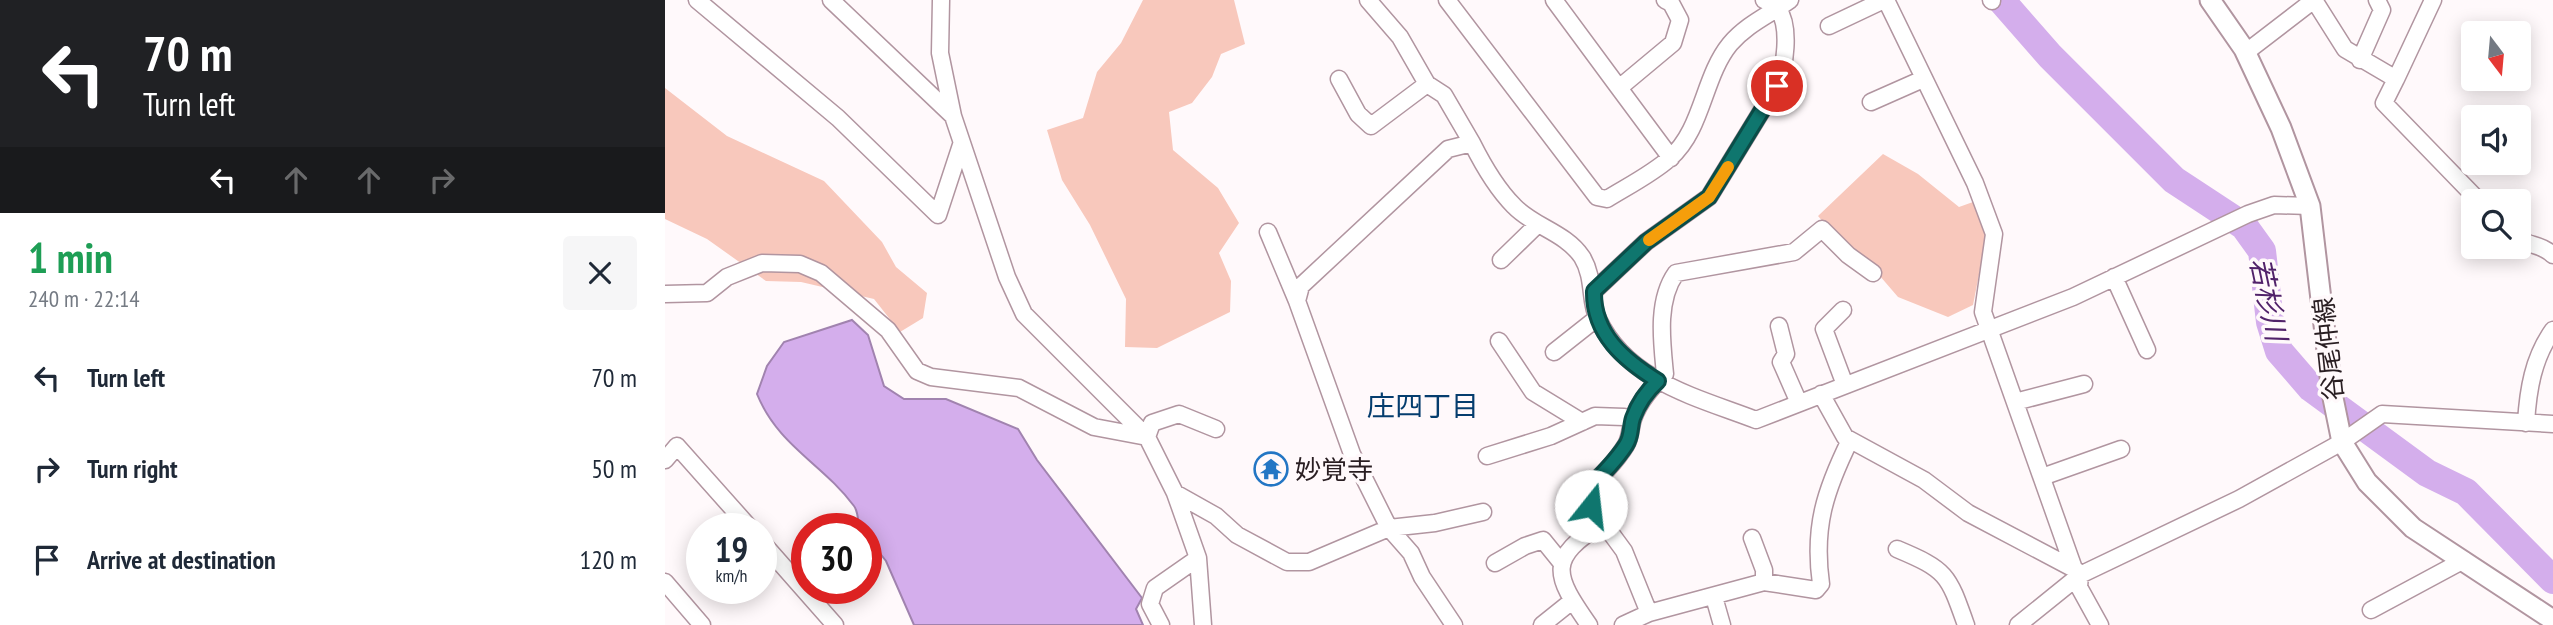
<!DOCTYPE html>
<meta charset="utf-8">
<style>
body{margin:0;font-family:"PT Sans Narrow","Noto Sans JP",sans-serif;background:#f6f6f7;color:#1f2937;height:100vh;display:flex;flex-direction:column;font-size:26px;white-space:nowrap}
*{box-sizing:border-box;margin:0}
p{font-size:23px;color:#747a83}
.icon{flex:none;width:38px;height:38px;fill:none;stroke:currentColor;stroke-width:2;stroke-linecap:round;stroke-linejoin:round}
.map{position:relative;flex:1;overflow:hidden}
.drawer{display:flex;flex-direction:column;background:#fff;width:665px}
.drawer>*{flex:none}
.hud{background:#202124;color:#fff;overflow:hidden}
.needle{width:46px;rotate:164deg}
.fabs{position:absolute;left:1796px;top:21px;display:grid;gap:14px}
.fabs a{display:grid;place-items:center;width:70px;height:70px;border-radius:7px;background:#fff;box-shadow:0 4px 18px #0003;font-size:35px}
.speed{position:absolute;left:21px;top:513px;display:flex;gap:14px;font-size:35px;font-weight:700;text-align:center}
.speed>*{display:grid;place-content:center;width:91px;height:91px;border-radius:50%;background:#fff;box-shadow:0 4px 18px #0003;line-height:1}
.speed small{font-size:18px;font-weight:400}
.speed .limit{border:10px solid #d22;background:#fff;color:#111}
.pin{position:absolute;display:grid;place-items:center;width:60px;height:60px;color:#fff;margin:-30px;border:4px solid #fff;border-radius:50%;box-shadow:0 2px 7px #0007}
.me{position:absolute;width:77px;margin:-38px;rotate:16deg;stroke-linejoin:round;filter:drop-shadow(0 0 5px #0008)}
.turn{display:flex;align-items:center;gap:24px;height:147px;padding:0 28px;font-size:32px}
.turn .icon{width:91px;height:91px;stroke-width:2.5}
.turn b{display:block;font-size:49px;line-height:60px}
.lanes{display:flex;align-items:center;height:66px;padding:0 28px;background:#0003;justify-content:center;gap:35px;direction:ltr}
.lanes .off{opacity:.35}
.round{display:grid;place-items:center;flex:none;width:74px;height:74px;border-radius:7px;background:#f6f6f7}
.overview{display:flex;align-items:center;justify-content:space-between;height:119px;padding:0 28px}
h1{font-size:42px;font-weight:800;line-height:52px;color:#1e9e55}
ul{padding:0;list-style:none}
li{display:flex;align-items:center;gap:21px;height:91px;padding:0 28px}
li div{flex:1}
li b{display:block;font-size:26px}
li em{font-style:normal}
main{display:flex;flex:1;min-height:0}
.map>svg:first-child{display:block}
.green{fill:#f8c8bc}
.water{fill:#d4aeec;stroke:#a183af;stroke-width:2}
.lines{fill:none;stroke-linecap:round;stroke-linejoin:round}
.river{stroke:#d4aeec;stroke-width:28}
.minor-casing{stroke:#b195a0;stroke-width:19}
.major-casing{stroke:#b195a0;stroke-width:23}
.minor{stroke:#fff;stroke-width:16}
.major{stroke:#fff;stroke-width:19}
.route-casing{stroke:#0a4d48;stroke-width:18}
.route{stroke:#0f766e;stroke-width:12}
.slow{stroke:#f59e0b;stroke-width:12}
.labels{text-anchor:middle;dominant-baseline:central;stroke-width:7;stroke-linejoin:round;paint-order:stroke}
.street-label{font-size:26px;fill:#291e22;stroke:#fff9fb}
.poi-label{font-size:26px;fill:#291e22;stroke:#fff9fb;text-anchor:start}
.water-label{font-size:28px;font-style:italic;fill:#51226a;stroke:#fff9fb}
.neighbourhood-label{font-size:28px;fill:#053d6e;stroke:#fff9fb}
</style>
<main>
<section class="drawer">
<div class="hud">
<div class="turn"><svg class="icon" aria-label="left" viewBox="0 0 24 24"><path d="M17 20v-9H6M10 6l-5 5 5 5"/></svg><div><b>70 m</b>Turn left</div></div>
<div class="lanes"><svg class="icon" aria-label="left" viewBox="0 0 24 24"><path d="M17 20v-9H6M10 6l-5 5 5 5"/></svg><svg class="icon off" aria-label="ahead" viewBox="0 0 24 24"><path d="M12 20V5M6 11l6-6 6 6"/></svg><svg class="icon off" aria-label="ahead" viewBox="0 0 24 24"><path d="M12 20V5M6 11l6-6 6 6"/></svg><svg class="icon off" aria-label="right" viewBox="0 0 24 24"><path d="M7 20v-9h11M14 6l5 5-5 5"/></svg></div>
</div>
<div class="overview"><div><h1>1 min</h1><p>240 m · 22:14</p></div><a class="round"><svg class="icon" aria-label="close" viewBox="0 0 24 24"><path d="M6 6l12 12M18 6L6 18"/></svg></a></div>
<ul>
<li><svg class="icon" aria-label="left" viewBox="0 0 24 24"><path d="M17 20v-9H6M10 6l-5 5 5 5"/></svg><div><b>Turn left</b></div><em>70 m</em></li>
<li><svg class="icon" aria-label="right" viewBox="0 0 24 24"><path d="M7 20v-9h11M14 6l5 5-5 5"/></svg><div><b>Turn right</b></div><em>50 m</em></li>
<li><svg class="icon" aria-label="arrive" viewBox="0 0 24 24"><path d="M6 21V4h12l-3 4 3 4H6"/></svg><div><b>Arrive at destination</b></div><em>120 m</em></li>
</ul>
</section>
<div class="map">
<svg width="1888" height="625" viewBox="0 0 1888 625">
<rect width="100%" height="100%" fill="#fff9fb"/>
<!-- green -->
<path class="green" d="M478,0h91l11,44 -24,10 -9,23 -20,26 -23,9 4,38 45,38 21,35 -20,30 12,28 -1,31 -73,36 -32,-1 1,-48 -36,-74 -28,-45 -15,-50 36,-12 14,-46 24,-29z
M0,88l62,48 97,45 58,61 14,25 31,26 -4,25 -23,14 -26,-33 -73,-17 -35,-1 -59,-42 -42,-20z
M1218,154l35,20 41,33 14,-5 14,32 -14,71 -25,12 -50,-20 -25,-29 -23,-15 -32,-37z"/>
<!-- water -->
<path class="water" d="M187,320l16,15 16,51 20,13h42l72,30 19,31 105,138 -6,11 7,16h-229l-28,-64 -20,-25v-8l-7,-1c-1,-7 -1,-16 -5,-21 -31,-42 -76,-60 -97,-112l10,-28 17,-24z"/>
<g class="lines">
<!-- river -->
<path class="river" d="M1336,0l49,56 124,124 70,46 18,25 8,71 9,29 32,37 116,85 39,19 87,88"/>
<defs>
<path id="minor" d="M32,0l141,118 100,97 23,-70
M166,0l122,116
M276,0l-1,53 13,63 54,161 17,37 123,123 28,56 23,65 5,67
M703,0l32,37 27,47 17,11 28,48
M782,0l150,197 10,2c21,-13 45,-25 63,-41 33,-29 33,-81 60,-114 17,-20 39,-29 60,-44
M889,0l65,88
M1000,0l6,3 9,17 -7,23 -54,45 52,70
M1221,0l89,183 19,51 -11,78 90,254
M1326,0l1,1
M1164,26l55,-26
M1580,53l69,-53 31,49 51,30 -12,24 95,98
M1695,60l22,-50 -5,-10
M674,79l19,35 13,12 56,-42
M1731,79l37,-79
M1206,102l52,-23
M603,232l29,69
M1853,238c12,9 22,5 35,17
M836,260l37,-36
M1449,277l33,73
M929,291l52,-49 63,-45 68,-111c8,-18 14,-59 1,-77 -2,-4 -9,-7 -14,-9
M0,294l42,-1 20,-16 35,-14 38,1 21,9 67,57 29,41 14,6 88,11 75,39 53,10 5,-14 27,-9 37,15
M1178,310l-19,19 21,56
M1114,326l7,28 -5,8 18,41
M834,341l34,51 49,30
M889,352l43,-34
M1156,394l24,43 79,43 44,33 108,57
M1350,402l69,-18
M1861,423c2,-33 7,-65 27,-93
M822,456l64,-20 44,-20 29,1 8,4
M0,460l12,-14 73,82
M1377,477l79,-28
M510,493l41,23 21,19 50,27h22l80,-34 46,-5 48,-11
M1087,538l12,32v12
M96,541l74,84
M1232,549c50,21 51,25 69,76
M830,563l30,-17 18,-6 17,21
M1415,575l-1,12 21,38
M0,582l37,43
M1049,597l8,28
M1706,610l93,-50
M984,613l-25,-62 -33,-45 -6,-15c15,-14 30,-28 41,-46 5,-9 4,-17 7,-26 6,-18 19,-32 32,-45 -3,-31 -9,-73 11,-101l118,-21 28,-23 26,26 25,18
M496,625l-11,-21 5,-16 43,-30
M789,625l-32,-48 -11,-24 -22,-25 -37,-74 -55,-153 4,-15 147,-137 24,-6c11,22 24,45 42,63 20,21 51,26 68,51 13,21 7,45 16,62 29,62 98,78 158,101l317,-123 175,-83 26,-9 36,1
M877,625l30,-24
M924,625c-35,-50 -43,-67 15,-102
M958,625l26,-12 115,-31 52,8 5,-6c-8,-57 4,-93 29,-144
M1353,625l62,-50 159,-76 103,-57 40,-28 171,10"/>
<path id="major" d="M1545,0l34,49 37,79 29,78 22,187 10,49 25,40 46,46 140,92"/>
</defs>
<!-- minor casing -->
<use href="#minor" class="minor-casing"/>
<!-- major casing -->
<use href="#major" class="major-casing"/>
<!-- minor -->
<use href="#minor" class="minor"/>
<!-- major -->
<use href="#major" class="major"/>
</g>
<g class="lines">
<defs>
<path id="route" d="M926,506l-6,-15c15,-14 30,-29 41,-46 6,-9 4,-18 7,-27 5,-14 14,-27 25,-37 -34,-21 -65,-47 -64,-90l52,-49 63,-45 68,-111"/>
</defs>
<!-- route casing -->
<use href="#route" class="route-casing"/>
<!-- route -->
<use href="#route" class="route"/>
<!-- slow -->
<path class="slow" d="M984,240l60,-43 19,-30"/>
</g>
<!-- icons -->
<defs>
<symbol id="temple-ring" viewBox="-11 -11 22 22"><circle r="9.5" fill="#fff9fb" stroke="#2376c4" stroke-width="1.5"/><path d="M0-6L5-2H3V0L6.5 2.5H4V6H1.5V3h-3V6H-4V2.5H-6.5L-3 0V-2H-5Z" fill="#2376c4"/></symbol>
</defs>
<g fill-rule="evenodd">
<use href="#temple-ring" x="587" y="450" width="38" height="38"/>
</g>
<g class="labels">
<!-- street labels -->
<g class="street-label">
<text transform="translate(1663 349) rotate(-96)">谷尾仲線</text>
</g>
<!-- poi labels -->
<g class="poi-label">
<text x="630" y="469">妙覚寺</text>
</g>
<!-- water labels -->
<g class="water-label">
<text transform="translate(1604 299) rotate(78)">若杉川</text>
</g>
<!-- neighbourhood labels -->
<g class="neighbourhood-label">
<text x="758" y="405">庄四丁目</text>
</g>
</g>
</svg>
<div class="fabs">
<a><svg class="needle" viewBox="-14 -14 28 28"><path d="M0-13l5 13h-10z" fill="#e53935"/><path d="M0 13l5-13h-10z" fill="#747a83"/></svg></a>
<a><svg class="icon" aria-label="sound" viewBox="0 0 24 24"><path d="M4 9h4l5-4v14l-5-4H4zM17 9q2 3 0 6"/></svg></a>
<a><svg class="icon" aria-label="search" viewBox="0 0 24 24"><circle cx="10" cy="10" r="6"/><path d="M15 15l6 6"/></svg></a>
</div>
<div class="speed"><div>19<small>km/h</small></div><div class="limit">30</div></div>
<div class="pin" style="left:1112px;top:86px;background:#d93025"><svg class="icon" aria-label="arrive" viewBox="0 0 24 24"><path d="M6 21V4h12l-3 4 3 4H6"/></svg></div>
<svg class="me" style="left:926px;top:506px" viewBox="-20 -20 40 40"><circle r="19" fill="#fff"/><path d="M0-13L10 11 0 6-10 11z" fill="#0f766e"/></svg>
</div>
</main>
